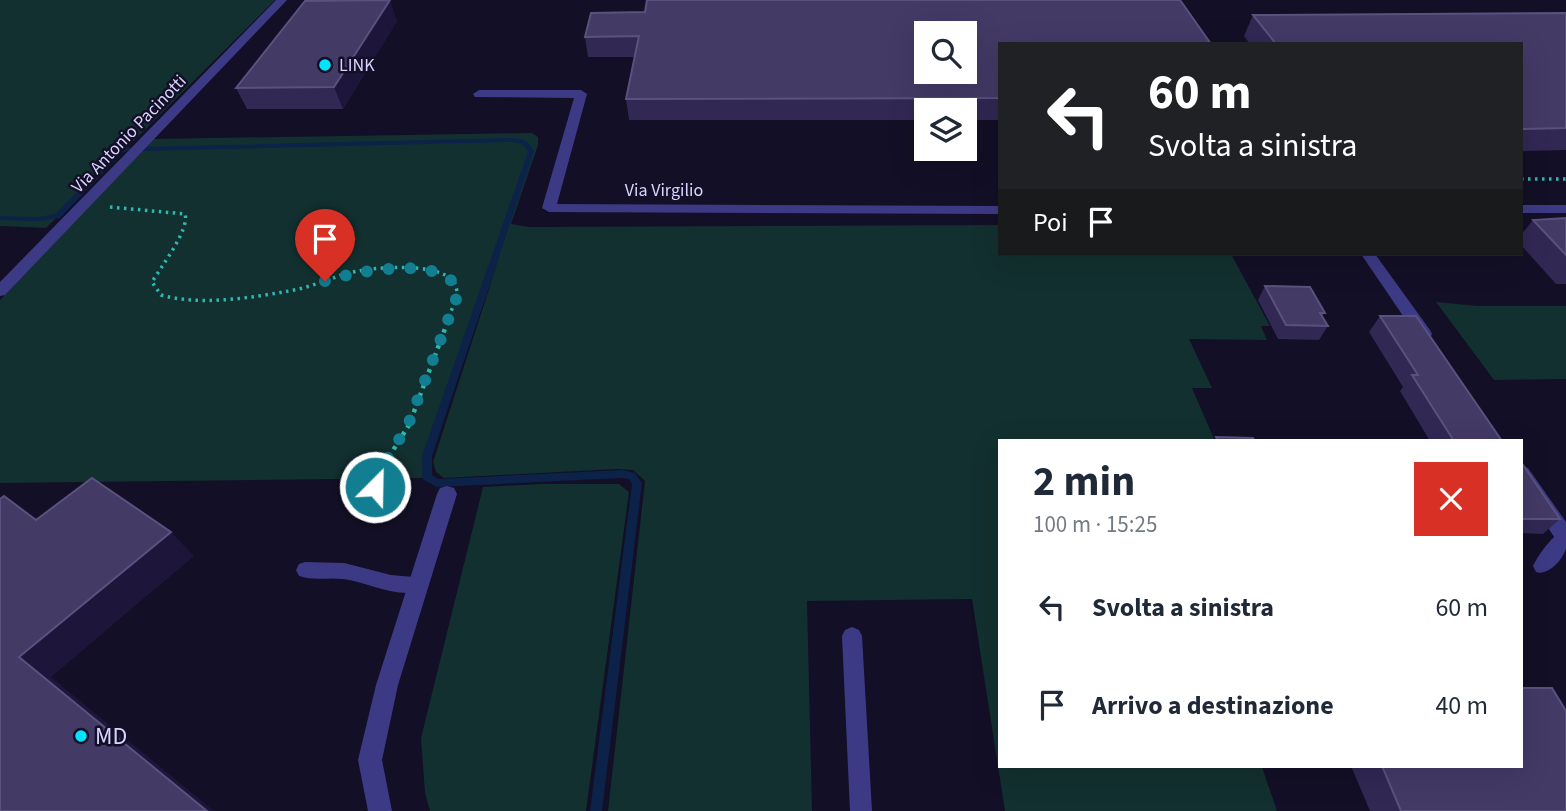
<!DOCTYPE html>
<html lang="it">
<meta charset="utf-8">
<style>
body{margin:0;font-family:"Source Sans 3",sans-serif;background:#f6f6f7;color:#1f2937;height:100vh;display:flex;flex-direction:column;font-size:26px;white-space:nowrap}
*{box-sizing:border-box;margin:0}
p{font-size:23px;color:#747a83}
.icon{flex:none;width:38px;height:38px;fill:none;stroke:currentColor;stroke-width:2;stroke-linecap:round;stroke-linejoin:round}
.map{position:relative;flex:1;overflow:hidden}
.panel{position:absolute;left:998px;top:439px;width:525px;height:329px;display:flex;flex-direction:column;background:#fff;border-radius:0px;box-shadow:0 7px 28px #0002}
.panel>*{flex:none}
.guide{position:absolute;left:998px;top:42px;width:525px;height:214px;border-radius:0px;box-shadow:0 7px 28px #0002;background:#202124;color:#fff;overflow:hidden}
.fabs{position:absolute;left:914px;top:21px;display:grid;gap:14px}
.fabs a{display:grid;place-items:center;width:63px;height:63px;border-radius:0px;background:#fff;box-shadow:0 7px 28px #0002;font-size:35px}
.pin{position:absolute;display:grid;place-items:center;width:60px;height:60px;color:#fff;margin:-72px -30px;border-radius:50% 50% 50% 0;rotate:-45deg;box-shadow:0 0 7px #0007}
.pin .icon{rotate:45deg}
.me{position:absolute;width:77px;margin:-38px;rotate:23deg;stroke-linejoin:round;filter:drop-shadow(0 0 5px #0008)}
.turn{display:flex;align-items:center;gap:24px;height:147px;padding:0 35px;font-size:32px}
.turn .icon{width:91px;height:91px;stroke-width:2.5}
.turn b{display:block;font-size:49px;line-height:60px}
.then{display:flex;align-items:center;height:66px;padding:0 35px;background:#0003;gap:14px;font-size:26px}
.round{display:grid;place-items:center;flex:none;width:74px;height:74px;border-radius:0px;background:#f6f6f7}
.head{display:flex;align-items:center;justify-content:space-between;height:119px;padding:0 35px}
h1{font-size:42px;font-weight:700;line-height:52px}
ul{padding:0;list-style:none}
li{display:flex;align-items:center;gap:21px;height:98px;padding:0 35px}
li div{flex:1}
li b{display:block;font-size:26px}
li em{font-style:normal}
.map>svg:first-child{display:block}
.green{fill:#12302f}
.lines{fill:none;stroke-linecap:round;stroke-linejoin:round}
.stream{fill:#0c2248;fill-rule:evenodd}
.path-far1{stroke:#2fb8b0;stroke-width:3.5;stroke-dasharray:2.5 4.5;stroke-linecap:butt}
.path{stroke:#2fb8b0;stroke-width:4.5;stroke-dasharray:3.5 5;stroke-linecap:butt}
.lane{fill:#3d3a85;fill-rule:evenodd}
.street{fill:#3d3a85;fill-rule:evenodd}
.wall{fill:#312854}
.shaded-wall{fill:#1d163a}
.building{fill:#433a66;stroke:#5a527e;stroke-width:2;fill-rule:evenodd}
.route{stroke:#117e91;stroke-width:12;stroke-dasharray:0 21.6}
.poi-dot{fill:#00e5ff;stroke:#130f26;stroke-width:2.5}
.labels{text-anchor:middle;dominant-baseline:central;stroke-width:5;stroke-linejoin:round;paint-order:stroke}
.far-poi-label{font-size:18px;fill:#d9d4ff;stroke:#130f26;text-anchor:start}
.far-street-label{font-size:18px;fill:#d9d4ff;stroke:#130f26}
.near-poi-label{font-size:24px;fill:#d9d4ff;stroke:#130f26;text-anchor:start}
</style>
<div class="map">
<svg width="1566" height="811" viewBox="0 0 1566 811">
<rect width="100%" height="100%" fill="#130f26"/>
<!-- green -->
<path class="green" d="M0,0h275l-229,228 -46,-2z
M532,133l6,4v8l-27,79 18,3 470,-2v29h232l39,72h-9l6,14 -78,-1 23,49h-20l23,53h-216v325l263,1 15,44h-272l-33,-212 -165,2 5,210h-204l37,-330 -12,-11 -17,-1 -172,9 -8,-6 -3,-10 66,-204 -76,220 -423,5v-183l151,-161z
M1436,302l42,4h88v73l-72,1z
M541,484h78l10,8 -43,319h-156l-5,-18 -4,-55 62,-251z"/>
<g class="lines">
<!-- stream -->
<path class="stream" d="M507,138c13,0 22,1 27,14l-102,304v19l6,4 184,-9 13,3 7,10 -40,328h-12l42,-327 -3,-5 -7,-1 -185,9 -13,-7 -2,-3v-21l106,-304c-4,-10 -12,-10 -21,-10l-364,9 -3,-2 3,-2z
M129,147l3,2 -10,4 -62,65 -21,3 -39,-1v-4l39,1 16,-3 63,-63z"/>
<!-- path-far1 -->
<path class="path-far1" d="M1521,179h45
M110,207l75,7c5,15 -24,53 -33,68l9,13c39,11 88,3 128,-4 19,-3 37,-11 56,-17 25,-7 89,-13 109,7l4,13 -10,25"/>
<!-- path -->
<path class="path" d="M375,487l3,-13 31,-49 40,-107"/>
<!-- lane -->
<path class="lane" d="M1566,529c0,6 0,14 0,19 -3,12 -18,28 -30,24l-3,-6c6,-12 20,-32 33,-37z
M305,562l39,1 47,12 34,3 2,6 -2,6c-27,10 -56,-8 -82,-11 -15,-2 -30,2 -44,-3l-3,-6 3,-6z
M852,627l7,3 3,6 10,175h-22l-8,-175 3,-6z"/>
<!-- street -->
<path class="street" d="M276,0h11l-282,295 -5,1v-14z
M479,90h102l6,4 -30,110 442,2v8l-450,-2 -7,-4 32,-110 -99,-1 -2,-3z
M1521,205h45v8h-45z
M1361,254h14l55,76 2,4 -2,4h-12z
M1521,466l7,2 38,54v24l-7,-2 -38,-56z
M447,486l7,2 3,6 -59,191 -16,75 10,51h-24l-10,-51 18,-75 61,-191 3,-6z"/>
</g>
<!-- wall -->
<path class="wall" d="M645,12l354,32v76h-35v-10h-38v10h-297l-3,-21 9,-42h-47l-3,-20z
M1566,13v137l-45,1v-107h-271l-6,-8 9,-21z
M397,21l-54,88h-96l-11,-21z
M1566,218v66h-10l-35,-39v-10l12,-15z
M1265,286l60,27 -3,4 6,9 -9,14 -41,-1 -20,-39z
M1380,316l122,125h-72l-30,-50 3,-4 -34,-55z
M1521,462l39,57 -17,15 -22,-1z
M1351,766h170l45,45h-196z"/>
<!-- shaded-wall -->
<path class="shaded-wall" d="M390,0l7,21 -54,88 -9,-22z
M171,532l23,24 -143,121 163,134h-7l-188,-154z"/>
<!-- building -->
<path class="building" d="M390,0l-56,87 -98,1 69,-87z
M647,0h533l31,44h-212v54l-373,1 13,-63 -54,1 6,-24 54,-1zM926,33h38v39h-38z
M1566,13v115l-45,1v-85h-245l-23,-29z
M1566,218v37l-33,-35z
M1265,286l45,1 15,26h-5l8,13 -42,-1z
M1380,316h36l86,125h-48l-42,-66h6z
M1216,437l37,1 2,3h-37z
M1521,462l39,57h-39z
M92,478l79,54 -152,125 188,154h-207v-312l4,-3 32,24z
M1521,688h31l14,23v100h-165l-19,-45h139z"/>
<g class="lines">
<!-- route -->
<path class="route" d="M325,281c27,-9 127,-29 133,13l-50,131 -30,49 -3,13"/>
</g>
<!-- markers -->
<g class="poi-dot">
<circle cx="325" cy="65" r="7"/>
<circle cx="81" cy="736" r="7"/>
</g>
<g class="labels">
<!-- far-poi labels -->
<g class="far-poi-label">
<text x="339" y="65">LINK</text>
</g>
<!-- far-street labels -->
<g class="far-street-label">
<text transform="translate(129 134) rotate(-46)">Via Antonio Pacinotti</text>
<text x="664" y="190">Via Virgilio</text>
</g>
<!-- near-poi labels -->
<g class="near-poi-label">
<text x="95" y="736">MD</text>
</g>
</g>
</svg>
<div class="fabs">
<a><svg class="icon" aria-label="search" viewBox="0 0 24 24"><circle cx="10" cy="10" r="6"/><path d="M15 15l6 6"/></svg></a>
<a><svg class="icon" aria-label="layers" viewBox="0 0 24 24"><path d="M12 4l9 5-9 5-9-5zM3 14l9 5 9-5"/></svg></a>
</div>
<div class="pin" style="left:325px;top:281px;background:#d93025"><svg class="icon" aria-label="arrive" viewBox="0 0 24 24"><path d="M6 21V4h12l-3 4 3 4H6"/></svg></div>
<svg class="me" style="left:375px;top:487px" viewBox="-20 -20 40 40"><circle r="17" fill="#117e91" stroke="#fff" stroke-width="3"/><path d="M0-11L8 9 0 5-8 9z" fill="#fff"/></svg>
<div class="guide">
<div class="turn"><svg class="icon" aria-label="left" viewBox="0 0 24 24"><path d="M17 20v-9H6M10 6l-5 5 5 5"/></svg><div><b>60 m</b>Svolta a sinistra</div></div>
<div class="then">Poi<svg class="icon" aria-label="arrive" viewBox="0 0 24 24"><path d="M6 21V4h12l-3 4 3 4H6"/></svg></div>
</div>
<section class="panel">
<div class="head"><div><h1>2 min</h1><p>100 m · 15:25</p></div><a class="round" style="background:#d93025;color:#fff"><svg class="icon" aria-label="close" viewBox="0 0 24 24"><path d="M6 6l12 12M18 6L6 18"/></svg></a></div>
<ul>
<li><svg class="icon" aria-label="left" viewBox="0 0 24 24"><path d="M17 20v-9H6M10 6l-5 5 5 5"/></svg><div><b>Svolta a sinistra</b></div><em>60 m</em></li>
<li><svg class="icon" aria-label="arrive" viewBox="0 0 24 24"><path d="M6 21V4h12l-3 4 3 4H6"/></svg><div><b>Arrivo a destinazione</b></div><em>40 m</em></li>
</ul>
</section>
</div>
